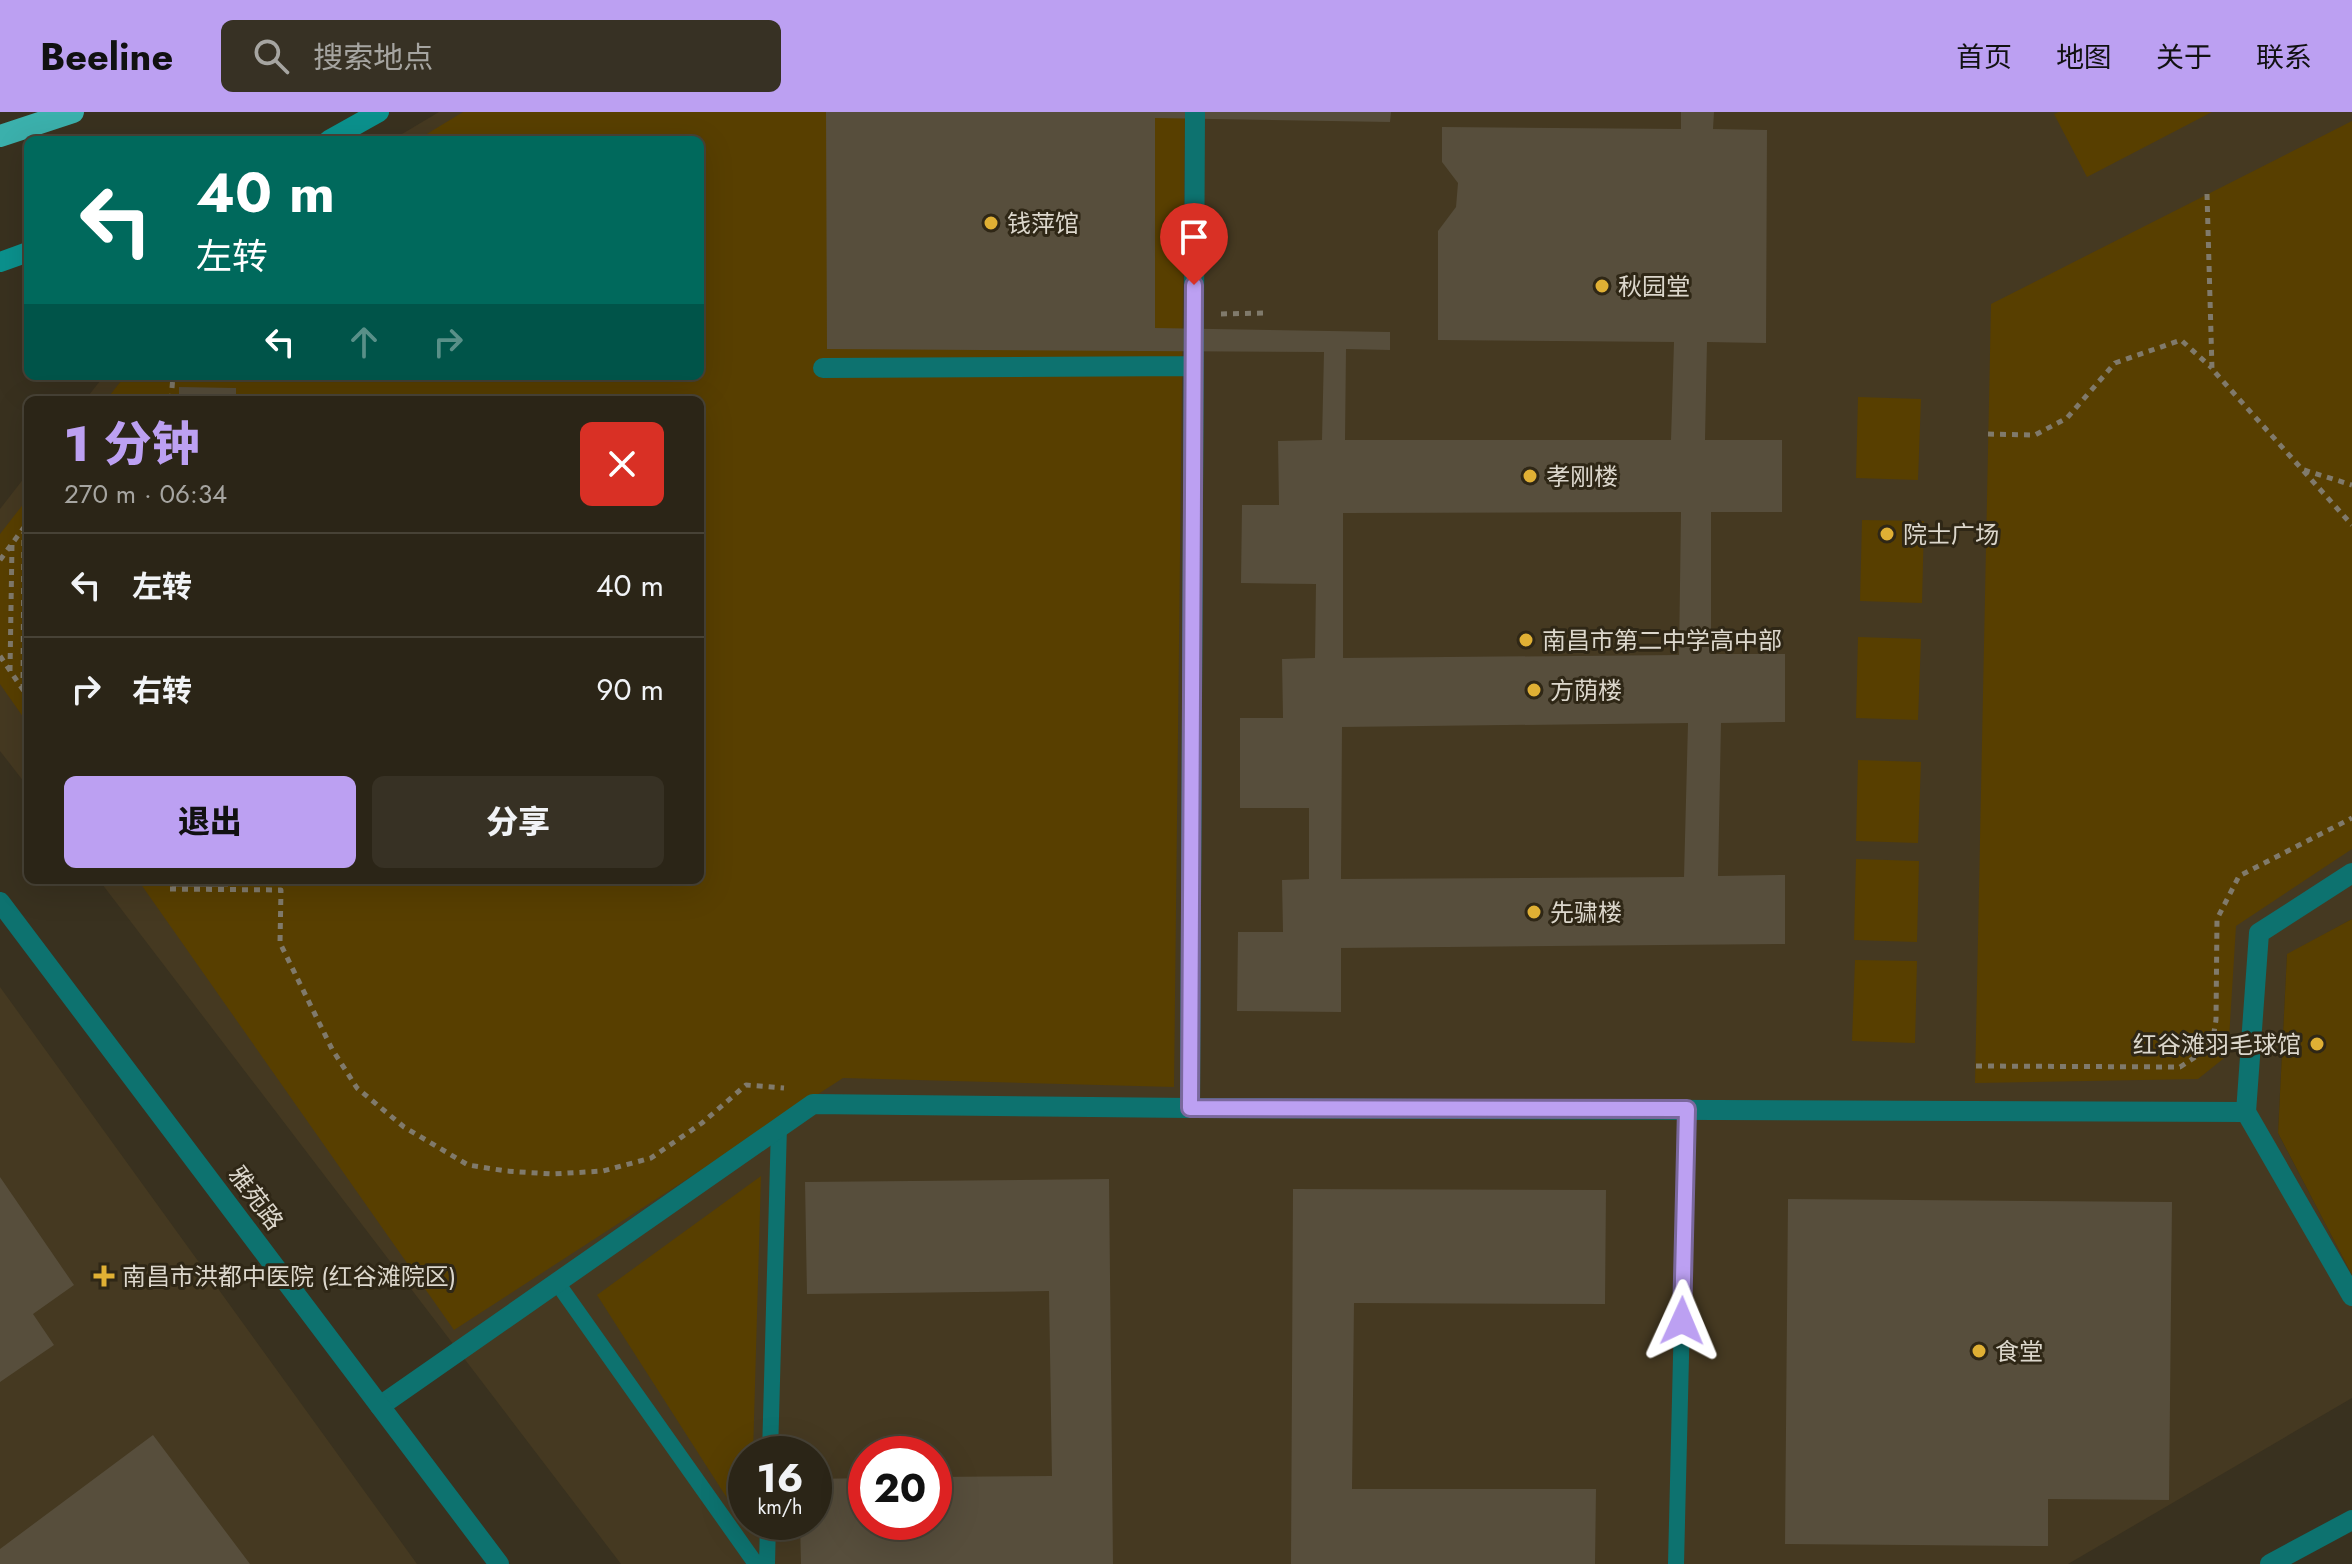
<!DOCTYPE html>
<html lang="zh">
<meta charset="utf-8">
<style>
body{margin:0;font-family:Jost,"Noto Sans SC",sans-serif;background:#373124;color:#f1f3f6;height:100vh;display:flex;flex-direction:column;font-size:30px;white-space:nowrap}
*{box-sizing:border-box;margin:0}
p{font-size:26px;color:#a6a5a1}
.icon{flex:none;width:44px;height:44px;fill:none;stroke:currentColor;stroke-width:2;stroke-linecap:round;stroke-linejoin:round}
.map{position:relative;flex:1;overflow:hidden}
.side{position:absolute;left:24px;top:284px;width:680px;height:488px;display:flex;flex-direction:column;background:#2b2517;border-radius:12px;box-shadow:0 8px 32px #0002,0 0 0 2px #474236}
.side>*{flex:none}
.guide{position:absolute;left:24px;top:24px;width:680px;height:244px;border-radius:12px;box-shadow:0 8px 32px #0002,0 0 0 2px #474236;background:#00695c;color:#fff;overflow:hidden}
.speed{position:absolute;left:728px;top:1324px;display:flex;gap:16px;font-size:40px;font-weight:700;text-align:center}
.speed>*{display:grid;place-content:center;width:104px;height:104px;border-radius:50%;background:#2b2517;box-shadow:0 8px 32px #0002,0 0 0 2px #474236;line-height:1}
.speed small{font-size:20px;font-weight:400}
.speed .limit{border:12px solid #d22;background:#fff;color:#111}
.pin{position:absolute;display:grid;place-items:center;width:68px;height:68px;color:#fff;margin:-82px -34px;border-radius:50% 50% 50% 0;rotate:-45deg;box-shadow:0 0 8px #0007}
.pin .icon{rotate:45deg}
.me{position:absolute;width:88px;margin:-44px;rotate:1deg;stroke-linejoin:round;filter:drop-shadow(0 0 6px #0008)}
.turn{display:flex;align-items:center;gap:28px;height:168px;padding:0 40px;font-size:36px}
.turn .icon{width:104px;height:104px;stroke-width:2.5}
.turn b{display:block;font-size:56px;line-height:68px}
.lanes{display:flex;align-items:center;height:76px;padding:0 40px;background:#0003;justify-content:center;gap:40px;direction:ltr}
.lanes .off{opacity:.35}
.round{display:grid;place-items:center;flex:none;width:84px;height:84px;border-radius:12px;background:#373124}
.summary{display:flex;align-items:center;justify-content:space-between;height:136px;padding:0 40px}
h1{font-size:48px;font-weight:800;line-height:60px;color:#bca0f2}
.action{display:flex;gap:16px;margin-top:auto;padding:16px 40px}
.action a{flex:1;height:92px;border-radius:12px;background:#bca0f2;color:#111;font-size:32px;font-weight:800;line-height:92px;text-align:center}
.action a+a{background:#373124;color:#f1f3f6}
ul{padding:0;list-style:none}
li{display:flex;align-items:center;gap:24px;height:104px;padding:0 40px;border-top:2px solid #474236}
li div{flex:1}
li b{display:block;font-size:30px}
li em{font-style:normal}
header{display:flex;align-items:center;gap:48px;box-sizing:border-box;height:112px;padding:0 40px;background:#bca0f2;color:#111}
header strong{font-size:38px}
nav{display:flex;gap:44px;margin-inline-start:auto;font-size:28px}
.search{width:560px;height:72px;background:#373124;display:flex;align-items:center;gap:20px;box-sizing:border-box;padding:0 28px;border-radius:12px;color:#a6a5a1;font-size:30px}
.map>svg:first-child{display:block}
.built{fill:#453921;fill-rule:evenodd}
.green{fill:#583f00}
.building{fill:#574e3c;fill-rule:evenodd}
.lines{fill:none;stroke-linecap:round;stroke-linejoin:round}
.path{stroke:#807a6b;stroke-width:5;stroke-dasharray:6 6;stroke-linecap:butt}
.service{stroke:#0d726f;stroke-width:16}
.minor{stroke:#0d726f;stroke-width:20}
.tertiary{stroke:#0d726f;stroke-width:20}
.secondary{stroke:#0b918d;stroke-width:20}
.trunk{stroke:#3bb0ac;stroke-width:22}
.route-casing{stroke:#7a689d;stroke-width:20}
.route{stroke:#bca0f2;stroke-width:14}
.poi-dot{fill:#e0b034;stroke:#2f2716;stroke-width:3}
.labels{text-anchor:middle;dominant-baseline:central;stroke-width:6;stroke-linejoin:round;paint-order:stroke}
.poi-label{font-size:24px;fill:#dcd7cc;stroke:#2f2716;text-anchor:start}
.street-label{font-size:24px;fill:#dcd7cc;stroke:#2f2716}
</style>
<header>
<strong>Beeline</strong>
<div class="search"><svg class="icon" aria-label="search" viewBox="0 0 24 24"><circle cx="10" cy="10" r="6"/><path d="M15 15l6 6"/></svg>搜索地点</div>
<nav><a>首页</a><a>地图</a><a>关于</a><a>联系</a></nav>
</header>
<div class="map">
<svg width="2352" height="1452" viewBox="0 0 2352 1452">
<rect width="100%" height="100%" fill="#39311f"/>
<!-- built -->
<path class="built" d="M439,0h1913v807l-65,36 -9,178 74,142v123l-284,166h-1447l-522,-684h601v-480h-615l19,-24h596v-236h-308zM746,1342h68v68h-68zM866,1342h68v68h-68z
M28,361v314l-28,-36v-242z
M0,875l417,577h-417z"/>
<!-- green -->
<path class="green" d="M463,0h722l-11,975 -331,-9 -389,252 -316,-450h562v-480h-594l19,-24h575v-236h-283z
M2059,0h153l-125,65 -33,-63z
M2352,9v728l-116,77 -8,129 -30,24 -223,4 16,-779z
M1858,285l63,2 -3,81 -62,-2z
M28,386v226l-28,-40v-150z
M1862,408l62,1 -2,82 -62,-2z
M1858,525l63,2 -3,81 -62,-2z
M1858,648l63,2 -3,81 -62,-2z
M1856,747l63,2 -2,81 -63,-2z
M2352,807v356l-74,-142 9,-179z
M1855,848l62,1 -2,82 -63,-2z
M761,1064l-8,278h-7v68h5l-1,12 -153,-239z"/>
<!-- building -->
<path class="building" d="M826,0h565l-1,10 -235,-4v210l235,4v18l-44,-1 -1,91h326l3,-98 -236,-2v-109l18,-24 2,-24 -16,-21v-35l239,2v-17h33l-1,17 54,1 -1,213 -59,-1 -2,98h77v72h-71v142h74v68l-64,1 -3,153 67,-1v69l-444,4v64l-104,-1 1,-79h45l-1,-52 27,-1v-71h-69v-90h43l-1,-59 33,-1 1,-74 -75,-1 1,-78h37l-1,-64 44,-1 2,-88 -497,-3zM1681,400l-2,143 -336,3v-145zM1688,611l-4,154 -343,2 1,-152z
M179,275l57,1v12h-57z
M172,768h56v7h-56z
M0,1065l74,108 -41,29 21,31 -54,37z
M1109,1067l4,385h-312l-1,-42h14v-43l52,-1v44h68v-45l118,-1 -3,-185 -242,3 -2,-112z
M1293,1077l313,1 -1,114 -251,-1 -2,186h244l-1,75h-304z
M1788,1087l384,3 -3,298 -121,-1v47l-263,-2z
M153,1323l97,129h-250v-15z"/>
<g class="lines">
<!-- path -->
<path class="path" d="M2207,82l5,175 140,156
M1221,202l47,-1
M171,288l2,-24
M1988,322l47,1 32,-17 48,-55 66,-23 31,28
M2304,358l48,15
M0,448l28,-38
M0,544l28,41
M10,559l2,-127
M23,578l1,-162
M167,768v9l114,1 -1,53 52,106 25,39 47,39 64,38 38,6 46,3 51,-3 48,-13 51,-35 44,-38 38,3
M1976,954l204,1 20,-13 13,-16 3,-18 1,-101 22,-43 113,-58"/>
<!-- service -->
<path class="service" d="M558,1172l198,280
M770,1342l9,-328
M767,1452l1,-42
M1676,1452l11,-455"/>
<!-- minor -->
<path class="minor" d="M1195,0l-5,996 1056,4 13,-179 93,-60
M823,256l370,-2
M2246,1000l106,184
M380,1294l433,-302 377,4"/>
<!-- tertiary -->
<path class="tertiary" d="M0,790l499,662
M2270,1452l82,-44"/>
<!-- secondary -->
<path class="secondary" d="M329,28l50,-28
M0,150l28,-10"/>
<!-- trunk -->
<path class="trunk" d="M0,24l73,-24"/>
</g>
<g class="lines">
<defs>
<path id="route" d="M1194,173l-4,823 497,1 -5,212"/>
</defs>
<!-- route casing -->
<use href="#route" class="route-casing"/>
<!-- route -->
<use href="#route" class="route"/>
</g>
<!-- markers -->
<g class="poi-dot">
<circle cx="991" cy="111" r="8"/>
<circle cx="1602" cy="174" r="8"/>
<circle cx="1530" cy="364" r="8"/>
<circle cx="1887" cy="422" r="8"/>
<circle cx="1526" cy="528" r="8"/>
<circle cx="1534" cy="578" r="8"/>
<circle cx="1534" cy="800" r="8"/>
<circle cx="2317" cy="932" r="8"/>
<path d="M100 1152h8v8h8v8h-8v8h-8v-8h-8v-8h8z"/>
<circle cx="1979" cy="1239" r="8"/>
</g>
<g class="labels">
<!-- poi labels -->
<g class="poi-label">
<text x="1007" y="111">钱萍馆</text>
<text x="1618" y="174">秋园堂</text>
<text x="1546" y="364">孝刚楼</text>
<text x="1903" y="422">院士广场</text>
<text x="1542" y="528">南昌市第二中学高中部</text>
<text x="1550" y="578">方荫楼</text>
<text x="1550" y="800">先骕楼</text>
<text x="2301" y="932" text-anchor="end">红谷滩羽毛球馆</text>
<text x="122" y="1164">南昌市洪都中医院 (红谷滩院区)</text>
<text x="1995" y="1239">食堂</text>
</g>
<!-- street labels -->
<g class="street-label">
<text transform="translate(256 1086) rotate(53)">雅苑路</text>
</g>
</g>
</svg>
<div class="speed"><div>16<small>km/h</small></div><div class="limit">20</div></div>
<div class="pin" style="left:1194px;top:173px;background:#d93025"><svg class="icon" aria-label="arrive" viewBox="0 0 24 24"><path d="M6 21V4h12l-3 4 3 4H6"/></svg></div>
<svg class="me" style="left:1682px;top:1209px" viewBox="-20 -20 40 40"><path d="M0-17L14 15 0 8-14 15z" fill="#bca0f2" stroke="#fff" stroke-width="4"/></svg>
<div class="guide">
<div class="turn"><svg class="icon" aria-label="left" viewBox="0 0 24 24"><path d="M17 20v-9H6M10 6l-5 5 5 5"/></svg><div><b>40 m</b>左转</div></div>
<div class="lanes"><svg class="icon" aria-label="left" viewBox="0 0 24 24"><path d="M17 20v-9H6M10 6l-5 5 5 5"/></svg><svg class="icon off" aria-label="ahead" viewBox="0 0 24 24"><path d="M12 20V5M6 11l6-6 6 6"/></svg><svg class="icon off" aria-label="right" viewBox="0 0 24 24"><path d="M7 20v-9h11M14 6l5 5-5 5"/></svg></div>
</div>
<section class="side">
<div class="summary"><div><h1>1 分钟</h1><p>270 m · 06:34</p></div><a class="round" style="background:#d93025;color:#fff"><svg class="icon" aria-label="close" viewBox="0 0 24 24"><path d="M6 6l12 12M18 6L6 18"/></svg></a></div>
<ul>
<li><svg class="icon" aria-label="left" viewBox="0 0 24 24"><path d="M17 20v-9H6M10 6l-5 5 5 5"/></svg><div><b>左转</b></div><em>40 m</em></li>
<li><svg class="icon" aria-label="right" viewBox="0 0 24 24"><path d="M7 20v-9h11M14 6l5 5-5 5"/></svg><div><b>右转</b></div><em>90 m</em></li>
</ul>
<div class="action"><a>退出</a><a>分享</a></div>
</section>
</div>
